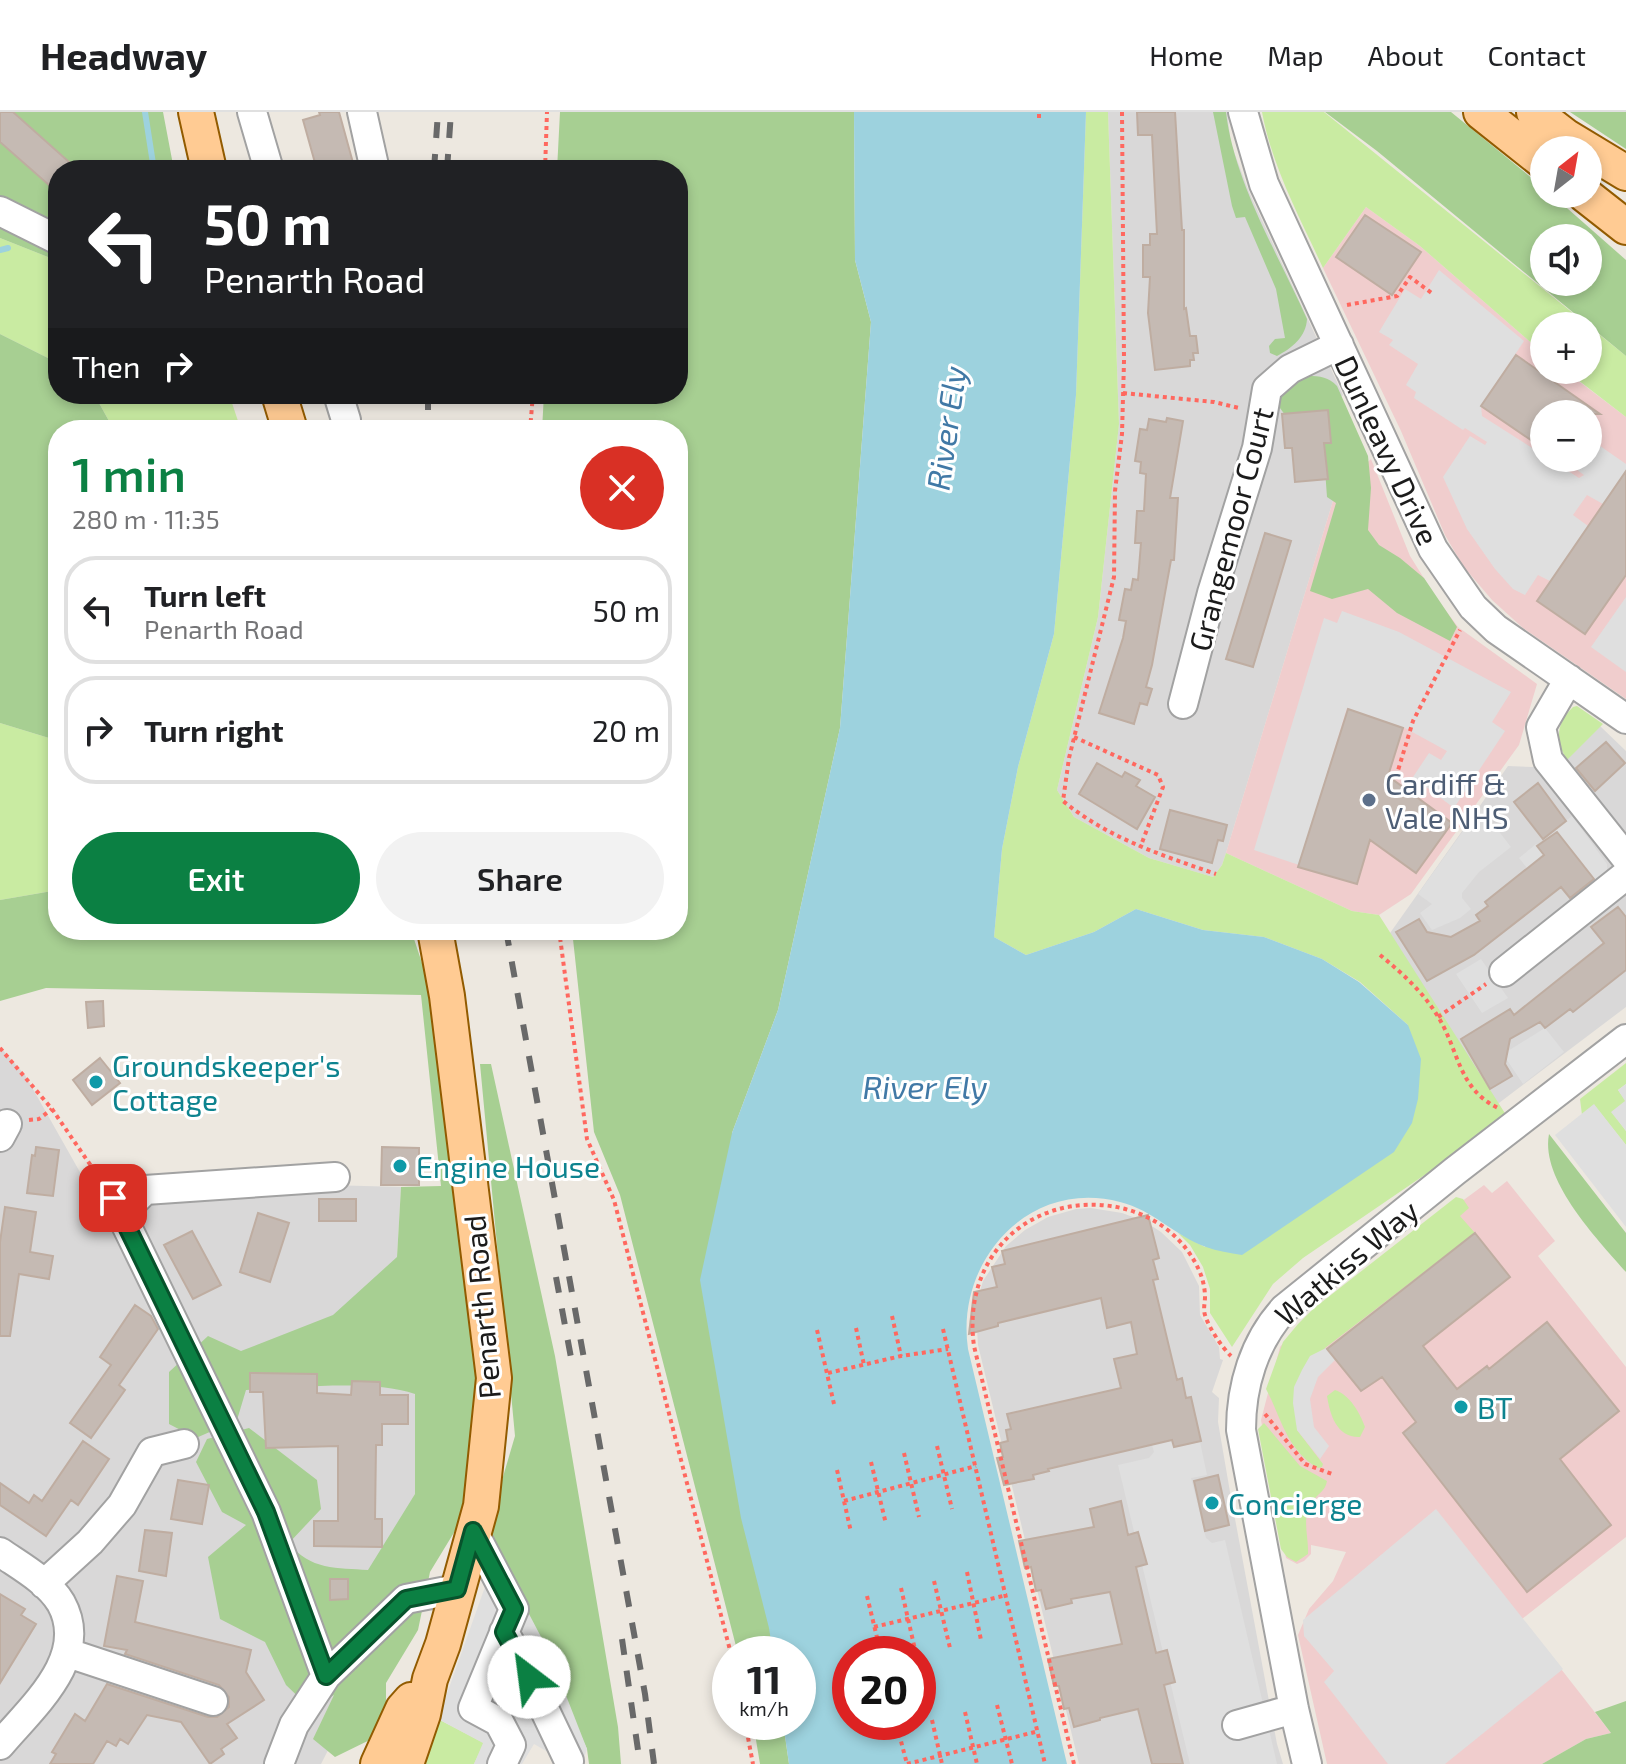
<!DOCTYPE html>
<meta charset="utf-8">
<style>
body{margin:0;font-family:"Exo 2",sans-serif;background:#f2f2f2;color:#202124;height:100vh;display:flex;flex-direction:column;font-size:30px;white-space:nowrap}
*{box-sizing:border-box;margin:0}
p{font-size:26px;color:#757577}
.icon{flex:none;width:44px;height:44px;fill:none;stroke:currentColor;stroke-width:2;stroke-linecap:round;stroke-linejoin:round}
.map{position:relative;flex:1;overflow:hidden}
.sheet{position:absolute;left:48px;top:308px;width:640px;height:520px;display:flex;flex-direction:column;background:#fff;border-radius:32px;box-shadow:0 4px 12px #0003}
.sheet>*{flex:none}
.top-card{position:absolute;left:48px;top:48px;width:640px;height:244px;border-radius:32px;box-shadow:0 4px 12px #0003;background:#202124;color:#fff;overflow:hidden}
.needle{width:52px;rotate:31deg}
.tools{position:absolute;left:1530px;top:24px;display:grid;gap:16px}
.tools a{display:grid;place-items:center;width:72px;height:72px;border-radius:50%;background:#fff;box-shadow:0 4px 12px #0003;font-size:40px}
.speed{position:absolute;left:712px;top:1524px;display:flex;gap:16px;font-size:40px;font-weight:700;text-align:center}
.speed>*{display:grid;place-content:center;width:104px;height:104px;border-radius:50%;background:#fff;box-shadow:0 4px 12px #0003;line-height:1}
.speed small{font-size:20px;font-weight:400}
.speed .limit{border:12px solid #d22;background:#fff;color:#111}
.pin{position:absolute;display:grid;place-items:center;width:68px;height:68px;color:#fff;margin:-34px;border-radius:16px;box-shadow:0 4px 12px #0006}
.me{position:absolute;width:88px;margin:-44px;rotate:330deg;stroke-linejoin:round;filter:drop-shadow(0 0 6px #0008)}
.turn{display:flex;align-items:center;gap:28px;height:168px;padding:0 24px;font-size:36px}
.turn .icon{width:104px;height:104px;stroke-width:2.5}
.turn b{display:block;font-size:56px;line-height:68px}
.then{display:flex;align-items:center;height:76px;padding:0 24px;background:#0003;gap:16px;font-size:30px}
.round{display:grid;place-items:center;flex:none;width:84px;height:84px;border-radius:42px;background:#f2f2f2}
.head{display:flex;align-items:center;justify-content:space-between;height:136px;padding:0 24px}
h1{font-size:48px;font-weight:600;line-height:60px;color:#0b8043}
.cta{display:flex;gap:16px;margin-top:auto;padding:16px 24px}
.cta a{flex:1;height:92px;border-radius:48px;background:#0b8043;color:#fff;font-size:32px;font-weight:600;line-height:92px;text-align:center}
.cta a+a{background:#f2f2f2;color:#202124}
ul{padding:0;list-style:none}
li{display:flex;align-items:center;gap:24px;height:108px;margin:0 16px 12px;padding:0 8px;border:4px solid #e0e0e0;border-radius:32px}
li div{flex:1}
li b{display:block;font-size:30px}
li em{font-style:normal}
header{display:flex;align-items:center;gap:48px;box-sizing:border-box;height:112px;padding:0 40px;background:#fff;border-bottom:2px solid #e0e0e0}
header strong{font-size:38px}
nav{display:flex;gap:44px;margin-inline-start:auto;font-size:28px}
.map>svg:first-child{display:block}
.residential{fill:#d9d8d8}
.commercial{fill:#f0cdcd;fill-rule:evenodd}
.grass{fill:#c9eba2}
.forest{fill:#a7cf92;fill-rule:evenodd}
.parking{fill:#dfdfdf}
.water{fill:#9dd2de;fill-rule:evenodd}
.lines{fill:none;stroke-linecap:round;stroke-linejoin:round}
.stream{stroke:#9dd2de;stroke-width:6}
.building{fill:#c5bab3;stroke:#bfada1;stroke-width:2}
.minor-casing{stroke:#a2a2a2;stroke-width:32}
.major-casing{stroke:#925b00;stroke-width:38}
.path{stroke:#ff685f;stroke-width:4;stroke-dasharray:4 4;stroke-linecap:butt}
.minor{stroke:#fff;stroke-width:28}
.major{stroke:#ffcb93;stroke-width:34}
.rail{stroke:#696969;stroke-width:6;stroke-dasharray:16 16;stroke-linecap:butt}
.route-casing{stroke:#07532c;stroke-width:20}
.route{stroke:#0b8043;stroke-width:14}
.service-dot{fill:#5c6f8a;stroke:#fff;stroke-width:3}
.culture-dot{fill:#0f9aa8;stroke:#fff;stroke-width:3}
.labels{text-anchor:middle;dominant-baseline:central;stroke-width:6;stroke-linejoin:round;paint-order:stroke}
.street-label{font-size:30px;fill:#1b1b1b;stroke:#fff}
.service-label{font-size:30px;fill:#4e5e75;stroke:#fff;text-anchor:start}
.culture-label{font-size:30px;fill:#0d838f;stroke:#fff;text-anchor:start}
.water-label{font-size:32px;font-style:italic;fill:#4179a6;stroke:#fff}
</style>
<header>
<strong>Headway</strong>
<nav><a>Home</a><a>Map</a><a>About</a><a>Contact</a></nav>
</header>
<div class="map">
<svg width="1626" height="1652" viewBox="0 0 1626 1652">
<rect width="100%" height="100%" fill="#ede8e0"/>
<!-- residential -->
<path class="residential" d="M1108,0h119l4,32 18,48 94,203 -12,10 5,86 -110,362 -4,12 -9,12 -64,-19 -75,-41 -17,-27 41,-173 21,-193z
M1600,614l26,25v256l-131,99 -112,-163 125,-177 25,1 30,-6z
M0,935l25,28 73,129 53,-24 250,7 -4,70 27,208 -76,246 -27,53h-321z
M1091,1096l31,5 22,8 17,11 21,20 17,34 1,29 19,32 1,12 3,1 -11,32 7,6 -1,24 12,70 47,252 6,20h-204l-101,-419 -1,-17 1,-30 5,-17 23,-35 19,-16 23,-13 28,-8z"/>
<!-- commercial -->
<path class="commercial" d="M1366,95l54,39 124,108v16h20l62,47v282l-103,-71 -31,-28 -29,-34 -18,-31 -44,-104 -78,-163zM1544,302h44v44h-44z
M1371,347l39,97 27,43 21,28 79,57 -18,61 -108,149 -32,21 -27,-4 -126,-58 110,-362z
M1507,1069l48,60 -17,15 88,111v170l-104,82 89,114 -25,6 -44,25h-215l-29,-129 11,-26 24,-28 13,-29 -35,-7v9l-7,7 -7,3 -11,-6 -25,-138 19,-73 26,-31 178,-131 8,8z"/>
<!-- grass -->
<path class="grass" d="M1086,0h22l11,312 -21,193 -41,173 17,27 75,41 64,19 9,-12 4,-12 126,58 27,4 129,203 -205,140 -30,26 -41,63 -22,-34v-24l-7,-22 -13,-22 -12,-12 27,14 203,-222 -48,-43 -38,-23 -58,-22 -61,-7 -67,-21 -42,23 -68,23 -32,-18 8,-88 16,-82 36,-133 22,-239z
M1262,0h62l302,244v61l-61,-47h23v-44h-44v28l-124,-108 -54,-39 -43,61c-23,-50 -51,-101 -61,-156z
M0,126l58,23v102l-58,-29z
M94,282h135l12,36h-127z
M1577,594l26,18 -36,36c-12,-20 -11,-37 6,-53z
M0,611l49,15 9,11v141l-58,10z
M1626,951v21l-8,6 8,11 -14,11 14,19v14l-32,-40 -12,10 -2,-16z
M1456,1085l7,2 6,9 -9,8 15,17 -150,115 -28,82 26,34 -1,3 -4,1c-32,-19 -36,-49 -52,-79l17,-47 15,-18 15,-15z
M1335,1278c15,5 25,23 30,37l-5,10c-23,1 -30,-22 -33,-41z
M1264,1311l36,43 27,15c-2,11 -9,12 -15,21 -11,17 -3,34 -4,52l-12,8 -9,-5 -6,-8 -23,-120z
M438,1607l46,24 -10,21h-48z"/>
<!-- forest -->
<path class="forest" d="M0,0h163l11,58h-116v91l-58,-23z
M560,0h294l1,148 16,62 -31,406 -62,282 -46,123 41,521h-35l-118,-459 -26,-63 -22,-202h106v-500h-136l2,-36h134v-224h-121z
M1213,0h13c8,70 52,142 81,207 -1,18 -15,29 -30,37l-7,-3 -1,-7 6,-7 10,-1 -9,-49 -31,-72 -9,1 -4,-12z
M1325,0h126l93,76v6h7l75,66v96l-249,-205zM1544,126h44v44h-44z
M1570,0h56v37z
M0,222l58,29v31h36l20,36h-56v319l-9,-11 -49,-15z
M1308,264c12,0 21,1 29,10l31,70 3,32 -3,42 11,15 21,13 24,20 33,49 -7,14 -53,-28 -29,-24 -36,10 -22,-8 26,-88 -9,-6 -4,-55 -38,-27 -10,-14 4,-8z
M58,778v40h353l21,63 36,238 11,212 -18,78 -31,51 -12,58 -32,53v49l-51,25 -22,-18 21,-44 -23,14 -25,-24 -21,-43 -45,-23 -12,-62 38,-32 -24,-13 -26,-50 11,-23 42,-11 68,52 4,29 -32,34c20,27 49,25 79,27l47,-76v-100c-42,-15 -123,-6 -169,-4l-9,30 -41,18 -27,-14v-52l39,-36 33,15 92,-36 64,-58 4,-70 40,-1 -20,-191 -375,-7 -46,13v-101z
M480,952h11l64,292 63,371 3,37h-32l-2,-15 -90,-196 -9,-25 27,-92z
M1549,1022l77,99v39c-28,-32 -86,-92 -77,-138z
M1626,1589v63h-84l44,-25 25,-6 -16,-21z
M753,1610h30l6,42h-29z"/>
<!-- parking -->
<path class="parking" d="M1439,158l85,71 -43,65 1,10 97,62 5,-3 -11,-8 6,-9h9l2,-19 36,25v7l-23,33 -16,-9 -14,20 15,11 -38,55 -12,-6 -13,20 -12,-6 -18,-20 -28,-40 -24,-52 27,-41 15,9 2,-3 -22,-14 -2,2 -49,-32 2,-6 -10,-7 12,-21 -29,-19 4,-5 -14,-8 26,-43 16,10z
M1626,485v75l-35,-25z
M1342,499l57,21 112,60 -19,30 13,9 -51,77 -41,-31 16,-24 12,7 6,-9 -42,-23 -58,-20 -48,157 -45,-15 70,-232 13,5z
M1480,695l31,40 -32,25 -17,21v5l9,11 -11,9 -28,12 -12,-17 12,-9 -14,-10z
M1572,704l35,48v7l-12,9 -40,-51z
M1536,732l22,29 -9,23 -30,-38z
M1481,847l27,39 -26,15 -26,-39z
M1545,916l19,24 -41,32 -20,-30z
M1626,972v47l-15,-19 14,-11 -7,-11z
M1594,992l32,41v82l-71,-92z
M1326,1236l9,12 -17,17 -8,22 4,28 15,19 -9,13 -23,-29 -4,-27 1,-16 8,-17 8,-14z
M1172,1328l2,7 26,-5 7,33 -16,3 15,60 6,5 13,-3 52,224h-87l-72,-299 31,-7 5,-6 -2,-7z
M1436,1397l127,160 -118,95h-57l-64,-82 10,-11 -30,-35 -1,-16z
M497,1441l52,99 38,97 -5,15h-13l-35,-20 -12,20h-48l9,-21 -45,-24z"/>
<!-- water -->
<path class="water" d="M854,0h232l-10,283 -22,239 -36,133 -16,82 -8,88 32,18 68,-23 42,-23 67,21 61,7 58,22 37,23 49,43 13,34 -3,40 -6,24 -18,29 -152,103c-12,-2 -25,-4 -36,-8 -31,-11 -53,-37 -86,-45 -91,-24 -165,59 -152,147l99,415h-278l-6,-42h15v-68h-25l-4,-26 -28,-110 -41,-238 32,-147 46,-123 62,-282 31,-406 -16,-62zM918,1542v68h-68v-68z"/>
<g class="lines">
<!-- stream -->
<path class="stream" d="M145,0l9,58
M0,138l8,-2"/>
</g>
<!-- building -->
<path class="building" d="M0,0h13l65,58h-20v23l-58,-51z
M319,0h20l16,58h-38l-14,-50 17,-5z
M1137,0h38l7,118h2v79l2,-1 4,28h6l2,17h-5l1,7h-4v6l-35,4 -7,-57 2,-36h-7v-32h7v-11h7l-5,-99h-14z
M1365,103l56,37 -29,43 -56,-38z
M1516,243l84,59h-56v35l-63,-43z
M1328,298l3,33h-7l4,36 -33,3 -3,-34h-7l-3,-34z
M1167,306l16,3 -13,77h8l-4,62h-3l-19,105 -6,22 6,2 -5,16 -7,-2 -6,21 -35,-11 24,-75 3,-17 -7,-1 6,-31 6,1 2,-11 5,1 3,-37h-6l2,-32h7l2,-37 -6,-1 1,-11 -6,-1 5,-32 7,1 2,-11 17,3z
M1626,359v104l-41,59 -48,-33z
M1265,421l26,8 -38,126 -27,-8z
M1348,597l55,19 -15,48 64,47 -36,50 -46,-33 -13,44 -59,-17z
M1606,630l19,21 -30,28 -19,-23z
M1097,651l25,14 3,-5 15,8 -4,6 19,11 -18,32 -58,-35z
M1538,671l28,38 -23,18 -29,-37z
M1170,698l57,15 -4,16 -5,-1 -6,23 -52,-14z
M1557,720l37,47 -24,19 -9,-11 -87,68 -47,26 -31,-49 23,-13 8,13 24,5 29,-16 -4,-6 12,-9 -3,-4 59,-47 -7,-9z
M1618,795l8,10v53l-53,42 -3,-3 -25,19 -5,-6 -30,17 -5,25 7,12 -22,13 -29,-50 49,-30 4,6 90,-72 -13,-16z
M103,889l1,25 -16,2 -2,-26z
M100,946l20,25 -28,22 -19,-25z
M36,1035l23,3 -6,46 -26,-3 5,-38 3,1z
M382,1035l37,1v37h-38z
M319,1087h37v22h-37z
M5,1095l31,5 -6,40 23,4 -4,23 -30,-5 -9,62h-10v-94z
M258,1101l31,10 -19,59 -30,-10z
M1148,1103l11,43 -6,2 5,19 -5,1 24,100 5,-2 4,20 5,-1 10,44 -27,6 -2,-7 -124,29 1,2 -16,4 1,4 -30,6 -7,-27 6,-1 -3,-14 8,-2 -2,-11 5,-1 -4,-15 114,-26 -7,-29 23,-5 -6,-32 -24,6 -6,-30 -103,25v3l-29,8 5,-42 23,-5 -5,-20 13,-3 -3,-13z
M192,1119l29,54 -28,14 -29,-54z
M1475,1121l35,44 -87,69 34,43 30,-23 2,3 58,-47 72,89 -59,48 51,66 -84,67 -124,-159 13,-11 -34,-45 -21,14 -34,-42z
M135,1193l16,11 7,13 -39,56 6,5 -34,48 -21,-15 41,-58 -11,-8z
M250,1261l67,1v19l34,2 1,-14 28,1v13h28v29h-26v21h-6l-1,74h7v28l-68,-1v-25h24v-75l-72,2 -3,-56h-13z
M83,1329l26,18 -31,46 -7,-5 -25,36 -46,-31v-22l29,20 5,-8 8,6z
M1218,1363l11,50 -24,6 -11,-50z
M178,1368l31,5 -7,39 -31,-5z
M1121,1389l7,34 10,-3 9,32 -11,3 20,86 11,-3 8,32 -11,3 19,79h-31l-14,-55 -38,9v2l-26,7 -5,-19 -5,1 -5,-23h-5l-6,-27 74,-15 -12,-52 -39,7 1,4 -26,6 -5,-19 -5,1 -5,-24 -6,1 -6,-27 75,-14 -4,-18z
M145,1418l27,3 -6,43 -27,-5z
M117,1464l26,5 -8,41 116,28 -5,22 18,28 -37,24 10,14 -16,11 3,5 -14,10 -29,-42 -34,-7 -19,29 -8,-5 -4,7 -9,-5 -14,23h-43l6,-10 -4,-2 23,-38 10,7 22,-37 101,33h9l12,-10v-10l-10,-12 -94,-31 2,-4 -23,-4z
M330,1467h18v20l-18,1z
M0,1482l25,15 -4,6 15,9 -36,59z
M508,1562l12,23 -14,9 -10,-10z"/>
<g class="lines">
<defs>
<path id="minor" d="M252,0l17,58
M362,0l13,58
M1243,0l21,72 169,365 40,58 23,22 130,90
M0,99l58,29
M338,282l8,26 -3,10
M1569,567l-28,48 7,33 78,98
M1183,592l29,-111 45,-145 10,-59 23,-20 49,-24
M1504,860l122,-97
M0,1025l7,-13
M113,1086l153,314 60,164
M121,1102l24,-24 190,-13
M473,1419l41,78 -41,99 26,14 12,23 -9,19
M0,1440c20,14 48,29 61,51 30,54 -29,104 -61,142
M44,1472l46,-42 32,-37 30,-53 32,-8
M504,1520l25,45 40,84
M68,1541l145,48
M1237,1613l57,-16
M279,1652l15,-39 32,-49 80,-77 51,-10
M1307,1652l-13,-55 -53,-279c0,-44 13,-88 43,-121l171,-138 171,-132"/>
<path id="major" d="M196,0l13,58
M1481,0l63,50
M1534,0l44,34
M1560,21l66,40
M1584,82l42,33
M279,282l11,36
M378,1652l25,-55 8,-9
M406,1652l17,-50 7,-35 13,-35 38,-138 13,-128 -47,-382 -12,-66"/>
</defs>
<!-- minor casing -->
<use href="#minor" class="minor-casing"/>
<!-- major casing -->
<use href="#major" class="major-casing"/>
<!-- path -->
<path class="path" d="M1122,0l2,249 -2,73 -7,57 -1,86 -45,181 -6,43c45,37 98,54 153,73
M1039,6v-6
M545,58l2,-58
M1347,193l50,-9 13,-19 23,17
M1123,281l91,9 25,6
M530,318l3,-36
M1074,625l84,38 5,12 -23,61
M1396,665l17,-56 47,-91
M559,818l28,209 27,61 117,454
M1380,843c22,18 42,36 57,60 22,34 20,73 61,93
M1438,905l48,-33
M0,936l52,61 48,70
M29,1008l10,-1 13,-10
M892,1204l9,40
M856,1216l8,37
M943,1217l102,435
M817,1218l17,74
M828,1261l73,-17 47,-7
M1265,1302l40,50 27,10
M937,1334l15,63
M904,1341l15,64
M871,1350l15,62
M837,1358l14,62
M844,1389l132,-35
M967,1460l14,68
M934,1469l16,67
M901,1476l15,66
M867,1484l14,58
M874,1515l133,-32
M997,1593l15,59
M965,1600l12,52
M932,1608l10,44
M745,1610l8,42
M897,1614l10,38
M907,1652l132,-33
M1074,1652l-100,-418c-6,-43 6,-86 41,-115 56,-45 150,-32 183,37 4,8 7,19 7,29 0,6 -2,12 0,18 4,13 16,31 26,41"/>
<!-- minor -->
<use href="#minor" class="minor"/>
<!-- major -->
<use href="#major" class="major"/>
<!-- rail -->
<path class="rail" d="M434,58l4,-58
M447,58l4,-58
M428,282v36
M506,818l139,764 9,70
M556,1165l16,86
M622,1527l18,125"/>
</g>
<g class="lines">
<defs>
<path id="route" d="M113,1086l153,314 60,164 80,-77 51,-10 16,-58 41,78 -10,23 25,45"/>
</defs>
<!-- route casing -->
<use href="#route" class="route-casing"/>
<!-- route -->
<use href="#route" class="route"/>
</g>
<!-- markers -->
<circle class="service-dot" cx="1369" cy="688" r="8"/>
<g class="culture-dot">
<circle cx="96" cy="970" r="8"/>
<circle cx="400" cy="1054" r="8"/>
<circle cx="1461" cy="1295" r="8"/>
<circle cx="1212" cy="1391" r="8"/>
</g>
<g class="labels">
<!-- street labels -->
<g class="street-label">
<text transform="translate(1388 338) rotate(65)">Dunleavy Drive</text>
<text transform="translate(1230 417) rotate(-75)">Grangemoor Court</text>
<text transform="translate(1346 1150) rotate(-40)">Watkiss Way</text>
<text transform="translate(481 1195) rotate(-95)">Penarth Road</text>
</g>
<!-- service labels -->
<g class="service-label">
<text x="1385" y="671">Cardiff &amp;<tspan x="1385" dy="34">Vale NHS</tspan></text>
</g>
<!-- culture labels -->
<g class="culture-label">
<text x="112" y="953">Groundskeeper's<tspan x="112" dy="34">Cottage</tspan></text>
<text x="416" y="1054">Engine House</text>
<text x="1477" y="1295">BT</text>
<text x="1228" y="1391">Concierge</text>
</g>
<!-- water labels -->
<g class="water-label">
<text transform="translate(945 316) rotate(-82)">River Ely</text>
<text x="925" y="974">River Ely</text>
</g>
</g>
</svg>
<div class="tools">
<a><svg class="needle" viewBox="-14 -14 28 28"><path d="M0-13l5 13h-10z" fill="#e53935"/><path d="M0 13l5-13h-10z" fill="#757577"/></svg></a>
<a><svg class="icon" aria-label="sound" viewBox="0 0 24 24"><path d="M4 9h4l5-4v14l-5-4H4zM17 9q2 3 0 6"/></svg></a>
<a>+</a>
<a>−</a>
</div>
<div class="speed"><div>11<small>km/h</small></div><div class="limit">20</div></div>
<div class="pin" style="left:113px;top:1086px;background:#d93025"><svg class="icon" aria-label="arrive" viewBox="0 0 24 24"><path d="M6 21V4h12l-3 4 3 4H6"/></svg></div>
<svg class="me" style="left:529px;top:1565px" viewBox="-20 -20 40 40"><circle r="19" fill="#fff"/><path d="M0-13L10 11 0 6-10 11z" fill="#0b8043"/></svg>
<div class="top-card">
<div class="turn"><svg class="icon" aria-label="left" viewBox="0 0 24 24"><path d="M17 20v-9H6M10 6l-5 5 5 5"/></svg><div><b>50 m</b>Penarth Road</div></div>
<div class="then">Then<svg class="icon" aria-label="right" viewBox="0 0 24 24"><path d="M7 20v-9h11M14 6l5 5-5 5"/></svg></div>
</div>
<section class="sheet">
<div class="head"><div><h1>1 min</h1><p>280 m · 11:35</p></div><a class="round" style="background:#d93025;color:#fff"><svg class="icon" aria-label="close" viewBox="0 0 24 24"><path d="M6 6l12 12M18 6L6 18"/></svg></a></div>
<ul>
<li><svg class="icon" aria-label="left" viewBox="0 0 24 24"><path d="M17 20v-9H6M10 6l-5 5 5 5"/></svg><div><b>Turn left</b><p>Penarth Road</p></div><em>50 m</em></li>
<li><svg class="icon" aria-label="right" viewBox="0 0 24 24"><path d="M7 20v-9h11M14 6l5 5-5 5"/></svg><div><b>Turn right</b></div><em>20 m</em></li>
</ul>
<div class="cta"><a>Exit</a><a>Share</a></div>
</section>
</div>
